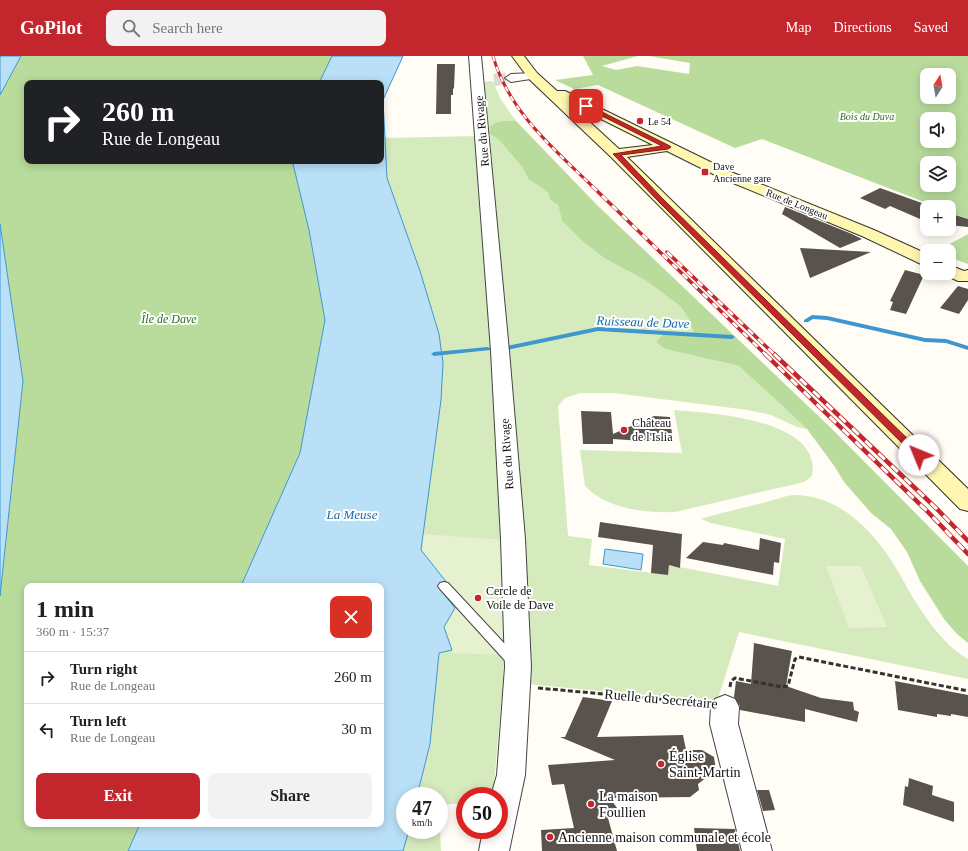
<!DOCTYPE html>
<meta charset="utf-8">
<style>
body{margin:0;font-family:Georgia,serif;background:#f2f2f2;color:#202124;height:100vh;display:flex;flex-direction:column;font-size:15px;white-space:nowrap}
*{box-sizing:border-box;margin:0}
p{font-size:13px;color:#757577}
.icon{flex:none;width:22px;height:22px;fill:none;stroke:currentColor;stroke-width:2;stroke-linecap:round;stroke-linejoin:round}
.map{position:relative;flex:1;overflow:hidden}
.panel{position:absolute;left:24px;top:527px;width:360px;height:244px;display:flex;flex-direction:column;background:#fff;border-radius:8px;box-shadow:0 2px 10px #0003}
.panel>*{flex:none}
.hud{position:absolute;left:24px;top:24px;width:360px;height:84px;border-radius:8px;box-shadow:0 2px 10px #0003;background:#202124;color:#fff;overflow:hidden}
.needle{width:26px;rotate:11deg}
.buttons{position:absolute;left:920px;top:12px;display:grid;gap:8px}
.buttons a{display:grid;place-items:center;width:36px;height:36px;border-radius:8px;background:#fff;box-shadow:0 2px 10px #0003;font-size:20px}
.speed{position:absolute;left:396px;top:731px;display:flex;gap:8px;font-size:20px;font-weight:700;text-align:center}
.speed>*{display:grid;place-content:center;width:52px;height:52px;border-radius:50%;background:#fff;box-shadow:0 2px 10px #0003;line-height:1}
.speed small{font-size:10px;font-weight:400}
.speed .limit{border:6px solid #d22;background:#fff;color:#111}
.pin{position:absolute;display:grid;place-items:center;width:34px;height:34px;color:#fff;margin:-17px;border-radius:8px;box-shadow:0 2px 6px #0006}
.me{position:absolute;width:44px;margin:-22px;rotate:315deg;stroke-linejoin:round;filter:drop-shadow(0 0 3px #0008)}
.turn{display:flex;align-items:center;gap:14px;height:84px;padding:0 12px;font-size:18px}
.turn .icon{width:52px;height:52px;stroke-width:2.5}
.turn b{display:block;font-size:28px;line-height:34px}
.round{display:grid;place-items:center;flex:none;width:42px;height:42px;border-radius:8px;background:#f2f2f2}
.head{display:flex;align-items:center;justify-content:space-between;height:68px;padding:0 12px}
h1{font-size:24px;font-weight:800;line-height:30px}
.action{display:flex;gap:8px;margin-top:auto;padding:8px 12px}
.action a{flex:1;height:46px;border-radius:8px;background:#c4262e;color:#fff;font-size:16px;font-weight:800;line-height:46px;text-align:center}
.action a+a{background:#f2f2f2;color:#202124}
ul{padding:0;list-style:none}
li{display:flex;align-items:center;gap:12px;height:52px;padding:0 12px;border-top:1px solid #e0e0e0}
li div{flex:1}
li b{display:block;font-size:15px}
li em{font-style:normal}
header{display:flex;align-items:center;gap:24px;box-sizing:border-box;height:56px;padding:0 20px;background:#c4262e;color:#fff}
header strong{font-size:19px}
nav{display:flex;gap:22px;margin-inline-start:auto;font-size:14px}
.search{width:280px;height:36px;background:#f2f2f2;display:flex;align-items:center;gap:10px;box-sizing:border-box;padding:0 14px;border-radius:8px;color:#757577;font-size:15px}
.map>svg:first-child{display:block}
.green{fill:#d5ebbd}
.forest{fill:#b9dc9c;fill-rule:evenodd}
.pitch{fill:#e6f2cf}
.water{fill:#b9e0f7;stroke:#3f96cf}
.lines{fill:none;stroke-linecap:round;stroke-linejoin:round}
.stream{fill:#3f96cf;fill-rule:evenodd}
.building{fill:#5a524d}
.street-tunnel{stroke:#dbdad3;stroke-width:12;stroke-dasharray:12 6;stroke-linecap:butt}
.lane-casing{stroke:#444;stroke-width:2}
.street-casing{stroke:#444;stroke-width:2}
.secondary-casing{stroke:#333;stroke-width:2}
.path{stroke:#333;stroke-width:3;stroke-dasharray:5 2.5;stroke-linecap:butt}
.lane{fill:#fff;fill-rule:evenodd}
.street{fill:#fff;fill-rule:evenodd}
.secondary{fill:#fff6b0;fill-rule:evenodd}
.rail-far2-casing{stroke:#c4262e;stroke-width:3}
.rail-far1-casing{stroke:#c4262e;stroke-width:3.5}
.rail-casing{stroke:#c4262e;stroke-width:4.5}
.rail-far2{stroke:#fff;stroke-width:2;stroke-dasharray:5.5;stroke-linecap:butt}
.rail-far1{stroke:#fff;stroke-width:2.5;stroke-dasharray:7;stroke-linecap:butt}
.rail{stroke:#fff;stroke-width:3;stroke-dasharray:9;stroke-linecap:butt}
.route{fill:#c4262e;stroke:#7f191e}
.poi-dot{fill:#c4262e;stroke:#fff;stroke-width:1.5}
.labels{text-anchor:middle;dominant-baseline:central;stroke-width:4;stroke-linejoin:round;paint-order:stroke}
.far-park-label{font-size:10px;font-style:italic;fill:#2f6b1f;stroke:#fff}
.far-poi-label{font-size:10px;fill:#111;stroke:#fff;text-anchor:start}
.far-street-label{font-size:10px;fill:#111;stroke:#fff}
.street-label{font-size:12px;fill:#111;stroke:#fff}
.park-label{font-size:12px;font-style:italic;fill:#2f6b1f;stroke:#fff}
.poi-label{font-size:12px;fill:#111;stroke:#fff;text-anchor:start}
.water-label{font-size:13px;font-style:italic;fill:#1768a6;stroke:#fff}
.near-street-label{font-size:14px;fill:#111;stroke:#fff}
.near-poi-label{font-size:14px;fill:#111;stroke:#fff;text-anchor:start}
</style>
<header>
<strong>GoPilot</strong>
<div class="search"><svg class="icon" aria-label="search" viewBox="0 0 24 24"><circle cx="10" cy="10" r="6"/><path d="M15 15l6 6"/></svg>Search here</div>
<nav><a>Map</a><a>Directions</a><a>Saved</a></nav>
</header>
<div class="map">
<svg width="968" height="795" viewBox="0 0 968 795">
<rect width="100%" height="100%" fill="#fffdf5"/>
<!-- green -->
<path class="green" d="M493,25l7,17 16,23h-4l-22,13 9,6 23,27 7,13 12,7 7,6 2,7 8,5 4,16 19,19 23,18 41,22 35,26 9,13 6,13 -30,-1 -9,11 9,7 74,17 68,63 -10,-2 -26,-12 -23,-5 -134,-17h-34l-15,5 -7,8 10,130 24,3 -3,26 79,10 1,-10 109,21 7,-47 -74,-16 -10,-4c21,-7 44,-11 65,-17 9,-2 20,-7 30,-7 50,1 87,47 108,87 14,26 38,63 64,77v20l-229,-47 -22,70 -191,-18 -44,-602z
M477,80l30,404 -4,143 -10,113h-28v7l-26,2 2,46h-38l6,-21h30v-34h-22l13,-52 9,-91 -18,-103 20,-150 -21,-129 -33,-93 -3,-40z
M674,354c37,3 149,9 138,66l-8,6 -13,3 -116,27c-31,1 -68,-3 -90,-26l-5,-36 102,3z"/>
<!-- forest -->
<path class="forest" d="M21,0h311l-13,27h-292v78h267l-1,3 16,66 16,90 -25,133 -59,133h-214v238h113l-12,27h-128v-255l23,-215 -23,-157v-129z
M583,0h55l-36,10 14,4 21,-4 52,8 1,-11 -41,-7h319v163l-19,-7v-5h-12l-175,-68 -27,9 -137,-63 -24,4 -19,-9 38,-5zM927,19h22v22h-22zM927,63h22v22h-22zM927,107h22v22h-22z
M504,65h12l81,84 232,221 139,140v77l-11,-9 -13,-15 -24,-38 -13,-29 -16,-23 -20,-16 -27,-31 -9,-15 -28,-38 -68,-63 -74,-17 -9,-7 9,-11 29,1 -5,-13 -9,-13 -35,-26 -41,-22 -23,-18 -19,-19 -4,-16 -8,-5 -2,-7 -7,-6 -12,-7 -7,-13 -23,-27 -9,-6v-7l5,-4z
M968,178v30l-19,-7v-6h-12z"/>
<!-- pitch -->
<path class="pitch" d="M422,478l85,6 3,107 -9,8 -49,-2 -8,-26 -4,-39 -19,-38z
M826,510h35l26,61 -38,1z"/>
<!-- water -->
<path class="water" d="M0,0h21l-21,39z
M332,0h71l-20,44 4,78 33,93 19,63 4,29 -2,37 -20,150 27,34 -8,5 15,19 -11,19 8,23 -13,3 -9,91 -13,52h-12v34h4l-6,21h-275l12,-27h241v-238h-140l59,-133 25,-133 -16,-90 -16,-66 1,-3h87v-78h-62z
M0,168l23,157 -23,215z
M605,493l38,5 -2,16 -38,-6z"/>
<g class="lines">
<!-- stream -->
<path class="stream" d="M812,259l15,1 98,22 21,1 22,7v4l-22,-7 -21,-1 -98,-22 -14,-1 -5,3h-4v-2z
M598,271l134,8 3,2 -3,2 -134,-8 -91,19 -3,-2 3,-2z
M488,291l3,2 -1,1 -56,6 -3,-2 3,-2z"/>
</g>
<!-- building -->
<path class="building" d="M437,8h18l-1,24 -1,1v6h-2v19h-15z
M880,132l53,19h-6v15l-37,-16 -5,3 -25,-11z
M785,151l67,27 10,5 -22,9 -58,-34z
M949,157l19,6v8l-19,-2z
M800,192l71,4 -61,26z
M905,214l19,5 -18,39 -16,-4 3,-8 -3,-1z
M958,230l10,3v11l-9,14 -19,-6z
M581,355l30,1 2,22 41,-18 16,1 3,26 -60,-4v5h-30z
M600,466l82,12 -2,34 -11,-3 -1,10 -17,-2 2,-28 -55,-8z
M760,482l21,5 -2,20 -5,-1 -1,13 -87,-17 17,-16 20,3 1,-2 35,7z
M754,587l38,8 -6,35 35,12 32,4 1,8 5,2 -2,10 -52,-13v13l-65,-12v-4l-6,-9 2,-16 15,3z
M895,625l73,14v22l-17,-3v2l-14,-2v3l-39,-7z
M583,641l29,4 -15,36 86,-2 3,15h16l12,7 2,13 -18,14 1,6 -9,7 -80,1 12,17 -14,3 9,33h-75l-1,-21 33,-2 -10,-44 -12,1 -4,-20 67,-5 -55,-23h5z
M909,722l24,8 -1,9 22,7v20l-51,-17 2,-19 3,1z
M757,734h12l6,20 -12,1z
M694,772l41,1 5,22h-43z"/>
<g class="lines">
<!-- street-tunnel -->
<path class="street-tunnel" d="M494,24l17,-2"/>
<defs>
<path id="lane" d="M444,526l4,1 69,74 2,4 -2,4 -4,1 -4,-1 -69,-76 -2,-3 2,-3z"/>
<path id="street" d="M469,0h12l28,295 16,188 6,128 -6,108 -16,76h-30l4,-21h16v-34h-8l6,-21 8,-108 -4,-128 -10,-188z
M533,17l6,3 -2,2 -26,4 -6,-4 6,-4z
M725,639l10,4 4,8 -1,17 34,127h-30l-32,-127 1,-17 4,-8z"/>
<path id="secondary" d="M512,0h12l13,17 20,18h8l166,81 143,58 53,24v11l-6,-1 -59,-28 -141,-58 -54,-27 -40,6 341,332v22l-8,-2 -349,-352 -82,-78zM569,47l84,42 -34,4z
M949,209l15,6 4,-1v11h-10l-15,-7 6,-1z"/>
</defs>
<!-- lane casing -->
<use href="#lane" class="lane-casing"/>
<!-- street casing -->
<use href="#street" class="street-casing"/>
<!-- secondary casing -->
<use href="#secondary" class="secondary-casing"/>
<!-- path -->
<path class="path" d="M730,631l1,-6 4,-3 47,9 6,-1 7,-27 4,-2 169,34
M538,632l164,15"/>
<!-- lane -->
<use href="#lane" class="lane"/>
<!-- street -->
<use href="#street" class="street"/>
<!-- secondary -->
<use href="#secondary" class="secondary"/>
<defs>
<path id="rail-far2" d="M493,0c16,56 60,92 100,131"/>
<path id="rail-far1" d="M592,130l174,169
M667,196l108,103"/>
<path id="rail" d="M765,298l163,158 40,42
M774,298l164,156 30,31"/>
</defs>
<!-- rail-far2 casing -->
<use href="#rail-far2" class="rail-far2-casing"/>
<!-- rail-far1 casing -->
<use href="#rail-far1" class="rail-far1-casing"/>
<!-- rail casing -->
<use href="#rail" class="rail-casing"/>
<!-- rail-far2 -->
<use href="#rail-far2" class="rail-far2"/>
<!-- rail-far1 -->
<use href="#rail-far1" class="rail-far1"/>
<!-- rail -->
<use href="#rail" class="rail"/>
</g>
<!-- route -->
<path class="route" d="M586,48l84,42 1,1 -3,2 -47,6 43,45 258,253v4h-6l-256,-254 -47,-49 49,-8 -78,-39z"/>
<!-- markers -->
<g class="poi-dot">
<circle cx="640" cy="65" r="4"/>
<rect x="701" y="112" width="8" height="8" rx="2"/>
<circle cx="624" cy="374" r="4"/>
<circle cx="478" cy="542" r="4"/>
<circle cx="661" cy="708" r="4"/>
<circle cx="591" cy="748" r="4"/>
<circle cx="550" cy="781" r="4"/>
</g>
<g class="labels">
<!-- far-park labels -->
<g class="far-park-label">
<text x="867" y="60">Bois du Duva</text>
</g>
<!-- far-poi labels -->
<g class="far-poi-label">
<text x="648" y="65">Le 54</text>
<text x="713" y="110">Dave<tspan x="713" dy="12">Ancienne gare</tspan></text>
</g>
<!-- far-street labels -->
<g class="far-street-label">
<text transform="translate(797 148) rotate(22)">Rue de Longeau</text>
</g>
<!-- street labels -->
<g class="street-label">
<text transform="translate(482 75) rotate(-95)">Rue du Rivage</text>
<text transform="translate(507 398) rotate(-94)">Rue du Rivage</text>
</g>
<!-- park labels -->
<g class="park-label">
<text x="169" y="263">Île de Dave</text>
</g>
<!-- poi labels -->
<g class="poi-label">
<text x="632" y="367">Château<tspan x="632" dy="14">de l'Islia</tspan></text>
<text x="486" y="535">Cercle de<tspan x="486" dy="14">Voile de Dave</tspan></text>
</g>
<!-- water labels -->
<g class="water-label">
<text transform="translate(643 266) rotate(2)">Ruisseau de Dave</text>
<text x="352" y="458">La Meuse</text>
</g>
<!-- near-street labels -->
<g class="near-street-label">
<text transform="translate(661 643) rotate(5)">Ruelle du Secrétaire</text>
</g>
<!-- near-poi labels -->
<g class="near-poi-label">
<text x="669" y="700">Église<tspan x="669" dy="16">Saint-Martin</tspan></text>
<text x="599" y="740">La maison<tspan x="599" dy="16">Foullien</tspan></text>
<text x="558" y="781">Ancienne maison communale et école</text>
</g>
</g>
</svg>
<div class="buttons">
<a><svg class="needle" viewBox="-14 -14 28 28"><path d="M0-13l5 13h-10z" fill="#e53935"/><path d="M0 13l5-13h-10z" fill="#757577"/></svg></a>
<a><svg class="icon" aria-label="sound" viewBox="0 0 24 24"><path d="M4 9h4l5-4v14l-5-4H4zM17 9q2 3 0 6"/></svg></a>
<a><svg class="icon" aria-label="layers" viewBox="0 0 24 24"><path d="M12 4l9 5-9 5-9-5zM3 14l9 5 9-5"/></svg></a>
<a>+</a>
<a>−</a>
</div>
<div class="speed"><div>47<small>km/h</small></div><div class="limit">50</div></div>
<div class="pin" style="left:586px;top:50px;background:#d93025"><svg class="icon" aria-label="arrive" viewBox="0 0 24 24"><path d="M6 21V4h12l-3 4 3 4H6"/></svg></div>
<svg class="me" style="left:919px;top:399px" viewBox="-20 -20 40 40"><circle r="19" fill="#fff"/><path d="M0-13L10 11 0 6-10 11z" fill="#c4262e"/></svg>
<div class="hud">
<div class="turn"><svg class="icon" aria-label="right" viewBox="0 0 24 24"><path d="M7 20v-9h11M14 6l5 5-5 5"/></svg><div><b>260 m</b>Rue de Longeau</div></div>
</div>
<section class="panel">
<div class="head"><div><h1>1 min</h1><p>360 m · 15:37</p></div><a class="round" style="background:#d93025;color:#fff"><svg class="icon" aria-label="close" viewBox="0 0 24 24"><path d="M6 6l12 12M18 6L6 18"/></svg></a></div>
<ul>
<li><svg class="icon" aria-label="right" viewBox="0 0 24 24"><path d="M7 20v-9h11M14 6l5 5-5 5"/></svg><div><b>Turn right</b><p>Rue de Longeau</p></div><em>260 m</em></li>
<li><svg class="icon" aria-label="left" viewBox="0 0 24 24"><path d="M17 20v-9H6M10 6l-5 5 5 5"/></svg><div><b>Turn left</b><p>Rue de Longeau</p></div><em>30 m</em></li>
</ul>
<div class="action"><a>Exit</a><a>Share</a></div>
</section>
</div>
